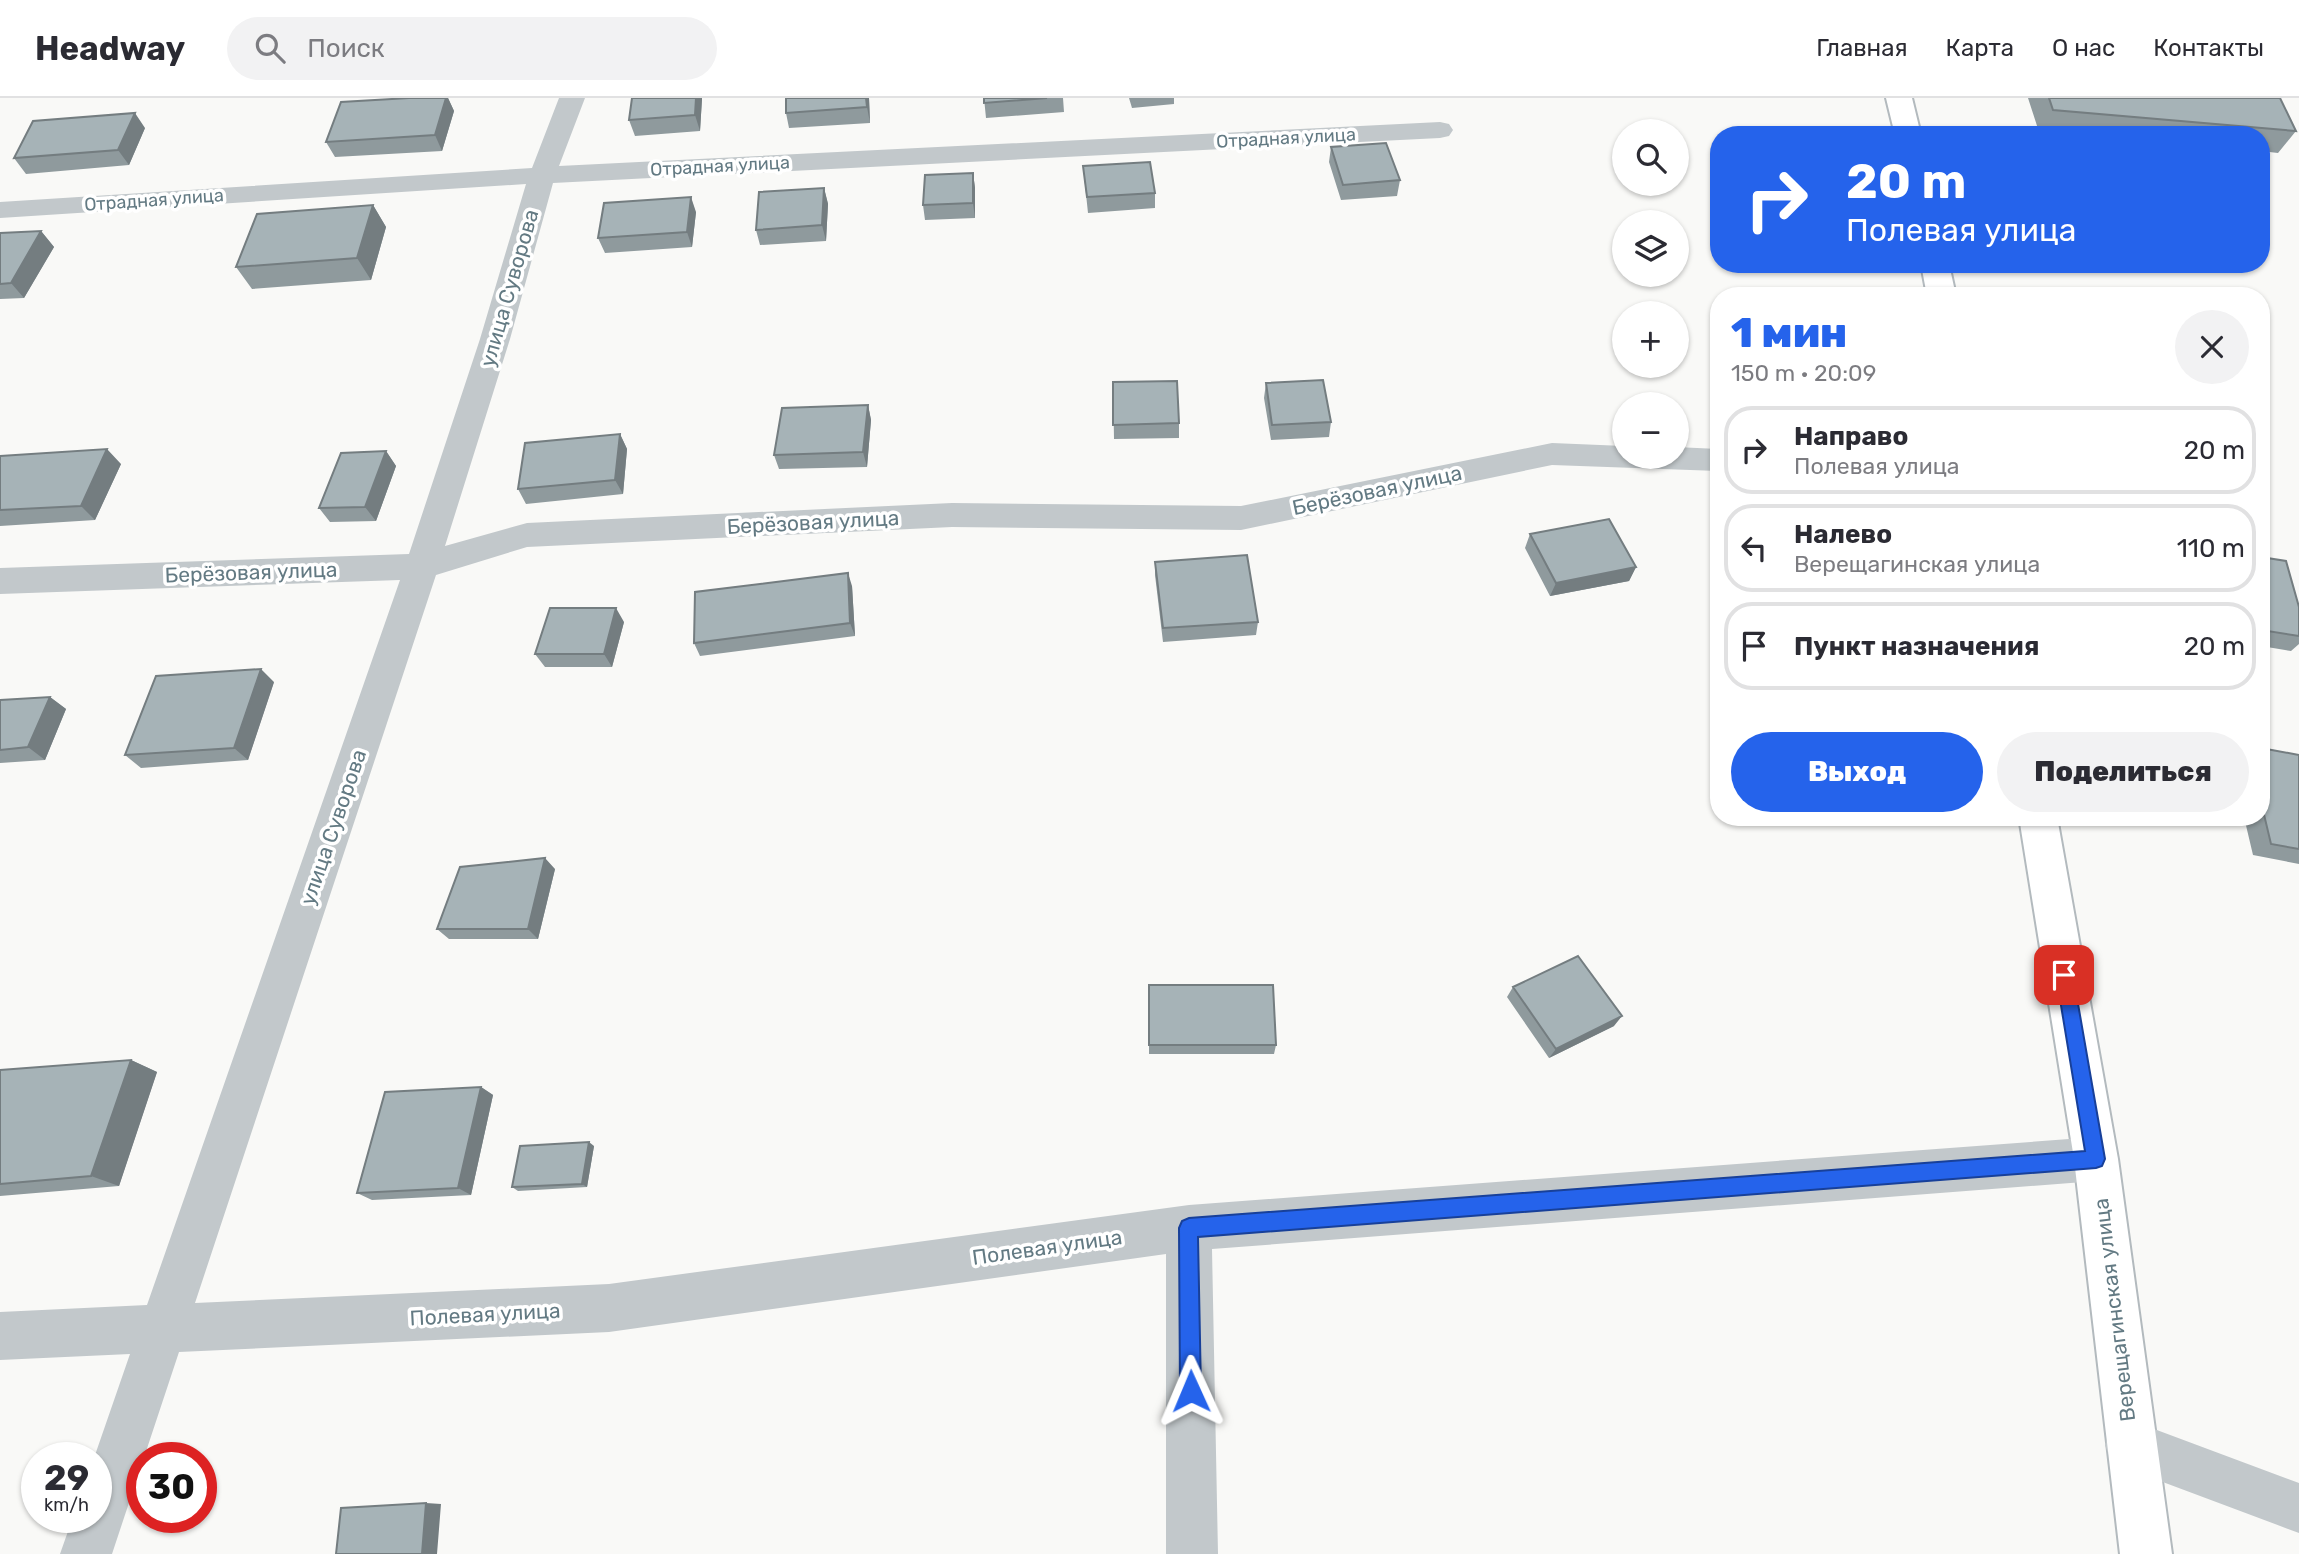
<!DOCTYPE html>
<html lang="ru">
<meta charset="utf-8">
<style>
body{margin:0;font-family:Rubik,sans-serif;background:#f2f2f3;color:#2b2b33;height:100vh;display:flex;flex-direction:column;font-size:26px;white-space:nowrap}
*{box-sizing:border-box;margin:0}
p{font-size:23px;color:#7c7c81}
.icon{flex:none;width:38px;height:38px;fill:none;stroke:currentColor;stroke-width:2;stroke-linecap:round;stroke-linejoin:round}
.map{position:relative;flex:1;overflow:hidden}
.sheet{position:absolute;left:1710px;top:189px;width:560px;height:539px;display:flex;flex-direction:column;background:#fff;border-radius:28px;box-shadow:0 2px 5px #0004}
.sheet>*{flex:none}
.guide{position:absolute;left:1710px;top:28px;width:560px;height:147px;border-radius:28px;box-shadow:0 2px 5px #0004;background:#2563eb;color:#fff;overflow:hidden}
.controls{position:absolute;left:1612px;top:21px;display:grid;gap:14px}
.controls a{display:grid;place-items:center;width:77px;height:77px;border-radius:50%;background:#fff;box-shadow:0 2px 5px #0004;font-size:35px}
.speed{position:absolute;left:21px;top:1344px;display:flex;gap:14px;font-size:35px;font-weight:700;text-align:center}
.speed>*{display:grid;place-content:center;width:91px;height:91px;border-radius:50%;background:#fff;box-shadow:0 2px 5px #0004;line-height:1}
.speed small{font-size:18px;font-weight:400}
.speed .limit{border:10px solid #d22;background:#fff;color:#111}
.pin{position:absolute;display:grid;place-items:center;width:60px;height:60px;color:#fff;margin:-30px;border-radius:14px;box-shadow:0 4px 10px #0006}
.me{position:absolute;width:77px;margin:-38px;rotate:359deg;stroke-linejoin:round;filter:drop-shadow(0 0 5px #0008)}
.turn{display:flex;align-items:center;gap:24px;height:147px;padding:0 21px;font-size:32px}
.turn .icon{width:91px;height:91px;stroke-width:2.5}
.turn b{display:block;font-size:49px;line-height:60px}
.round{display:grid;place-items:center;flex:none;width:74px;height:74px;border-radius:37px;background:#f2f2f3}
.summary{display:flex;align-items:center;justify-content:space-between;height:119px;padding:0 21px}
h1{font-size:42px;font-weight:800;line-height:52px;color:#2563eb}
.cta{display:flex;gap:14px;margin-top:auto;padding:14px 21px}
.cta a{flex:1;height:80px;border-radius:42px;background:#2563eb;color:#fff;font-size:28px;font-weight:800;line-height:80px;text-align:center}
.cta a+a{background:#f2f2f3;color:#2b2b33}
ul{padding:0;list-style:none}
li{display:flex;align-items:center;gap:21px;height:88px;margin:0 14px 10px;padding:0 7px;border:4px solid #e1e1e2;border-radius:28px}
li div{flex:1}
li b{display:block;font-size:26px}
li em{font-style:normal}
header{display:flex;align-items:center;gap:42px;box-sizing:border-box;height:98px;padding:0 35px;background:#fff;border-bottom:2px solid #e1e1e2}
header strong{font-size:33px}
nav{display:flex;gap:38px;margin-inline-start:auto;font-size:24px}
.search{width:490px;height:63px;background:#f2f2f3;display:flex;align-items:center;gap:18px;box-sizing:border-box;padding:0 24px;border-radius:38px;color:#7c7c81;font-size:26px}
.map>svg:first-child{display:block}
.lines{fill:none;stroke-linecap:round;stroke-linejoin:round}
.major-casing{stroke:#b3babe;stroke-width:4}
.minor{fill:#c2c8cb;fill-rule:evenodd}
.major{fill:#fff;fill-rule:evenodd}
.wall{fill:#8f9a9d}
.shaded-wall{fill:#747d80}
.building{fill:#a6b3b7;stroke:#747d80;stroke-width:2}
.route{fill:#2563eb;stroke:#184099;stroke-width:2}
.labels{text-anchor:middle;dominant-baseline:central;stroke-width:7;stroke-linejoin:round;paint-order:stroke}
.far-street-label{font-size:18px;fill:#637a83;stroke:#fff}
.street-label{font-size:21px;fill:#637a83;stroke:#fff}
</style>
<header>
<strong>Headway</strong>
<div class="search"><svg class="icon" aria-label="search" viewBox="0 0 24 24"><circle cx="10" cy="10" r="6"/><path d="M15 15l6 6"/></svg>Поиск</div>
<nav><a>Главная</a><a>Карта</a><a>О нас</a><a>Контакты</a></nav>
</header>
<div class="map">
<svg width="2299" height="1456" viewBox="0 0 2299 1456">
<rect width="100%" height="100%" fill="#f9f9f7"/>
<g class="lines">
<defs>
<path id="major" d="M1886,0h26l9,37h-26z
M1921,166h28l7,32h-29z
M2019,719h38l61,342 54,395h-52l-46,-395z"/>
</defs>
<!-- major casing -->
<use href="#major" class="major-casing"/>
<!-- minor -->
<path class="minor" d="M559,0h26l-26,68 881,-44 9,2 4,6 -4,6 -9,2 -887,45 -43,156 -65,207 82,-23 425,-20 289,3 311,-63 72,3v11h52v-10l42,2v22l-166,-6 -311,65 -289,-3 -425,20 -91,28 -241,728 414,-19 580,-79 907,-68 16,6 6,16 -6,16 -16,6 -884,68 6,305h-52v-300l-557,78 -430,20 -67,202h-52l13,-37h23v-59h-2l36,-104 -130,6v-48l147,-7 253,-725 -400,14v-26l409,-14 71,-215 46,-155 -526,34v-16l532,-34z
M2130,1322l169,63v50l-187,-70 -7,-18 7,-18z"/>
<!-- major -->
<use href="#major" class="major"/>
</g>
<!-- wall -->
<path class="wall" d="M409,0h39l6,13 -12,40 -107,6 -9,-15z
M632,0h70l-2,33 -65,5 -6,-16z
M786,0h83l1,25 -81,5 -3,-15z
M984,0h79l1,14 -78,6z
M1129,0h45v6l-42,4z
M2028,0h252l16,33 -18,22 -17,-2v-16h-190l-32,-3z
M145,30l-16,37 -103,9 -12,-16z
M1331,49l69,33 -3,16 -56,4 -12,-38z
M1083,68l72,27v15l-67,5z
M973,75l2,15v30l-50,2 -2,-15z
M824,90l4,16 -2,37 -66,4 -4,-15z
M373,107l13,22 -15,53 -119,9 -16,-22z
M696,114l-4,35 -87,6 -7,-15z
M41,133l13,16 -30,51 -24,1v-66z
M2100,192l62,6h-67z
M1113,284l66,41v15l-65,1z
M1266,285l65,39 -2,15 -58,3 -7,-42z
M868,307l3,15 -4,47 -88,2 -5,-14z
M620,336l7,15 -4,45 -97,10 -8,-15z
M386,353l10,15 -20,55 -46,1 -11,-14z
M0,358l121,8 -26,56 -95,6z
M1530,436l106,33 -7,14 -79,15 -25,-48z
M2261,459l38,50v37l-8,7 -30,-5z
M1155,464l103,60 -2,13 -93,7 -8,-67z
M852,488l3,50 -155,20 -6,-13z
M624,524l-12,45h-67l-10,-13z
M274,584l-26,78 -107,8 -16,-13z
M50,599l16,12 -21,51 -45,3v-63z
M2261,650l38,7v109l-46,-9 -9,-38h17z
M555,771l-17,70h-89l-12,-10z
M1149,887l127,60 -2,9h-125z
M1513,889l101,39 -65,32 -42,-61z
M131,962l26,12 -38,114 -119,10v-126z
M481,989l12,8 -22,100 -99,5 -15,-7z
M594,1048l-7,41 -69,4 -6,-4z"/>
<!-- shaded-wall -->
<path class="shaded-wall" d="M446,0h2l6,13 -12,40 -7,-16z
M696,0h6v1l-2,32 -5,-16z
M866,0h3l1,25 -3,-16z
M135,15l10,15 -16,37 -11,-15z
M973,75l2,15v30l-2,-15z
M824,90l4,16 -2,37 -4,-16z
M691,99l5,15 -4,35 -5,-15z
M373,107l13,22 -15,53 -14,-22z
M41,133l13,16 -30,51 -13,-15z
M868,307l3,15 -4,47 -4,-15z
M620,336l7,15 -4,45 -8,-14z
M107,351l14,15 -26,56 -14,-14z
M386,353l10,15 -20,55 -11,-14z
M1636,469l-7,14 -79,15 6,-13z
M848,475l4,13 3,50 -5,-13z
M616,510l8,14 -12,45 -8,-13z
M261,571l13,13 -26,78 -14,-12z
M50,599l16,12 -21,51 -17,-13z
M545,760l10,11 -17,70 -10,-10z
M1622,918l-8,10 -65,32 7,-9z
M131,962l26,12 -38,114 -28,-10z
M481,989l12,8 -22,100 -13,-7z
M589,1044l5,4 -7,41 -5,-3z
M426,1405l15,1 -4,50h-15z"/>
<!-- building -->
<path class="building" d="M409,0h37l-11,37 -109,7 15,-40z
M632,0h64l-1,17 -66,5z
M786,0h80l1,9 -81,6z
M984,0h63l-63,5z
M2049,0h231l16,33 -243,-21z
M135,15l-17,37 -104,8 19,-37z
M1386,45l14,37 -57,5 -12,-38z
M1150,64l5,31 -68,4 -4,-31z
M973,75v30l-50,2 2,-30z
M824,90l-2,37 -66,5 3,-38z
M691,99l-4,35 -89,6 6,-35z
M373,107l-16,53 -121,9 21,-53z
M41,133l-30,52 -11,1v-51z
M2100,192l62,6h-60z
M1323,282l8,42 -59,3 -6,-42z
M1177,283l2,42 -66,2v-43z
M868,307l-5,47 -89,3 8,-47z
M620,336l-5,46 -97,9 7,-46z
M107,351l-26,57 -81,4v-54z
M386,353l-21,56 -46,1 22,-55z
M1609,421l27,48 -80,16 -26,-49z
M1247,457l11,67 -95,6 -8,-66z
M2261,459l25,4 13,46v29l-38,-6z
M848,475l2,50 -156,20 1,-51z
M550,510h66l-12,46h-69z
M261,571l-27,79 -109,7 31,-79z
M50,599l-22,50 -28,3v-50z
M2261,650l38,7v94l-28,-5 -10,-42z
M545,760l-17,71h-91l23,-62z
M1578,858l44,60 -66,33 -43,-62z
M1149,887h124l3,60h-127z
M131,962l-40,116 -91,8v-114z
M481,989l-23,101 -101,5 28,-101z
M589,1044l-7,42 -70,3 8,-41z
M426,1405l-4,51h-86l5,-46z"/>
<!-- route -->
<path class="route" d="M2064,869l6,3 3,5 32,184 -3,7 -6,2 -898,69 3,154 -3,7 -7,3 -8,-3 -3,-7 -1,-163 3,-7 7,-3 896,-67 -29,-176 2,-5z"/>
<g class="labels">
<!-- far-street labels -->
<g class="far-street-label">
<text transform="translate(1286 40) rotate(-3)">Отрадная улица</text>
<text transform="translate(720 68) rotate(-3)">Отрадная улица</text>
<text transform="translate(154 102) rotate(-4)">Отрадная улица</text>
</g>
<!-- street labels -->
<g class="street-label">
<text transform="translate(509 190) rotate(-74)">улица Суворова</text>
<text transform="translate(1377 392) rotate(-12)">Берёзовая улица</text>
<text transform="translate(813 424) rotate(-3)">Берёзовая улица</text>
<text transform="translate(251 474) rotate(-2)">Берёзовая улица</text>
<text transform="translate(333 729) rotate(-71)">улица Суворова</text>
<text transform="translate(1047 1149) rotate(-8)">Полевая улица</text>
<text transform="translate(2114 1212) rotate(-97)">Верещагинская улица</text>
<text transform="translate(485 1216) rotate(-3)">Полевая улица</text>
</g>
</g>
</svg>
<div class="controls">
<a><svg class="icon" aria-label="search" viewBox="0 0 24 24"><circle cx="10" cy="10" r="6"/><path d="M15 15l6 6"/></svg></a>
<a><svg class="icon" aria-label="layers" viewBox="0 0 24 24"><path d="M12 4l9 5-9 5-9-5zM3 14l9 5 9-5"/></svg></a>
<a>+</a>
<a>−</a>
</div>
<div class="speed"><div>29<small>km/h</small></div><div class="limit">30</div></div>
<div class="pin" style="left:2064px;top:877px;background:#d93025"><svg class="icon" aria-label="arrive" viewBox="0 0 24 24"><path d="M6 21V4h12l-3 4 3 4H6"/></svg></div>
<svg class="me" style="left:1191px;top:1293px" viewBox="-20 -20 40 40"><path d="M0-17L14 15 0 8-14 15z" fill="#2563eb" stroke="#fff" stroke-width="4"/></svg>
<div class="guide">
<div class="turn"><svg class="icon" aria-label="right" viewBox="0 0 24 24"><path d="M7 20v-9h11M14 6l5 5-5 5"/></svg><div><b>20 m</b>Полевая улица</div></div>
</div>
<section class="sheet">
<div class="summary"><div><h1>1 мин</h1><p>150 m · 20:09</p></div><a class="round"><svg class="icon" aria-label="close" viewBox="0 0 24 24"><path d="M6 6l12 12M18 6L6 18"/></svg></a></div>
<ul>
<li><svg class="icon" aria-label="right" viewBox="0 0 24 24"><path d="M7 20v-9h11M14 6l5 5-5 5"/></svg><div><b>Направо</b><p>Полевая улица</p></div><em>20 m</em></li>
<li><svg class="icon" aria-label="left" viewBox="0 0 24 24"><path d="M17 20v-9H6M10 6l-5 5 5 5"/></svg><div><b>Налево</b><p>Верещагинская улица</p></div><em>110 m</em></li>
<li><svg class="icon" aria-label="arrive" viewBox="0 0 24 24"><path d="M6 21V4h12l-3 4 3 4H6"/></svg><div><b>Пункт назначения</b></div><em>20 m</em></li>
</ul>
<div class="cta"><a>Выход</a><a>Поделиться</a></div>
</section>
</div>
